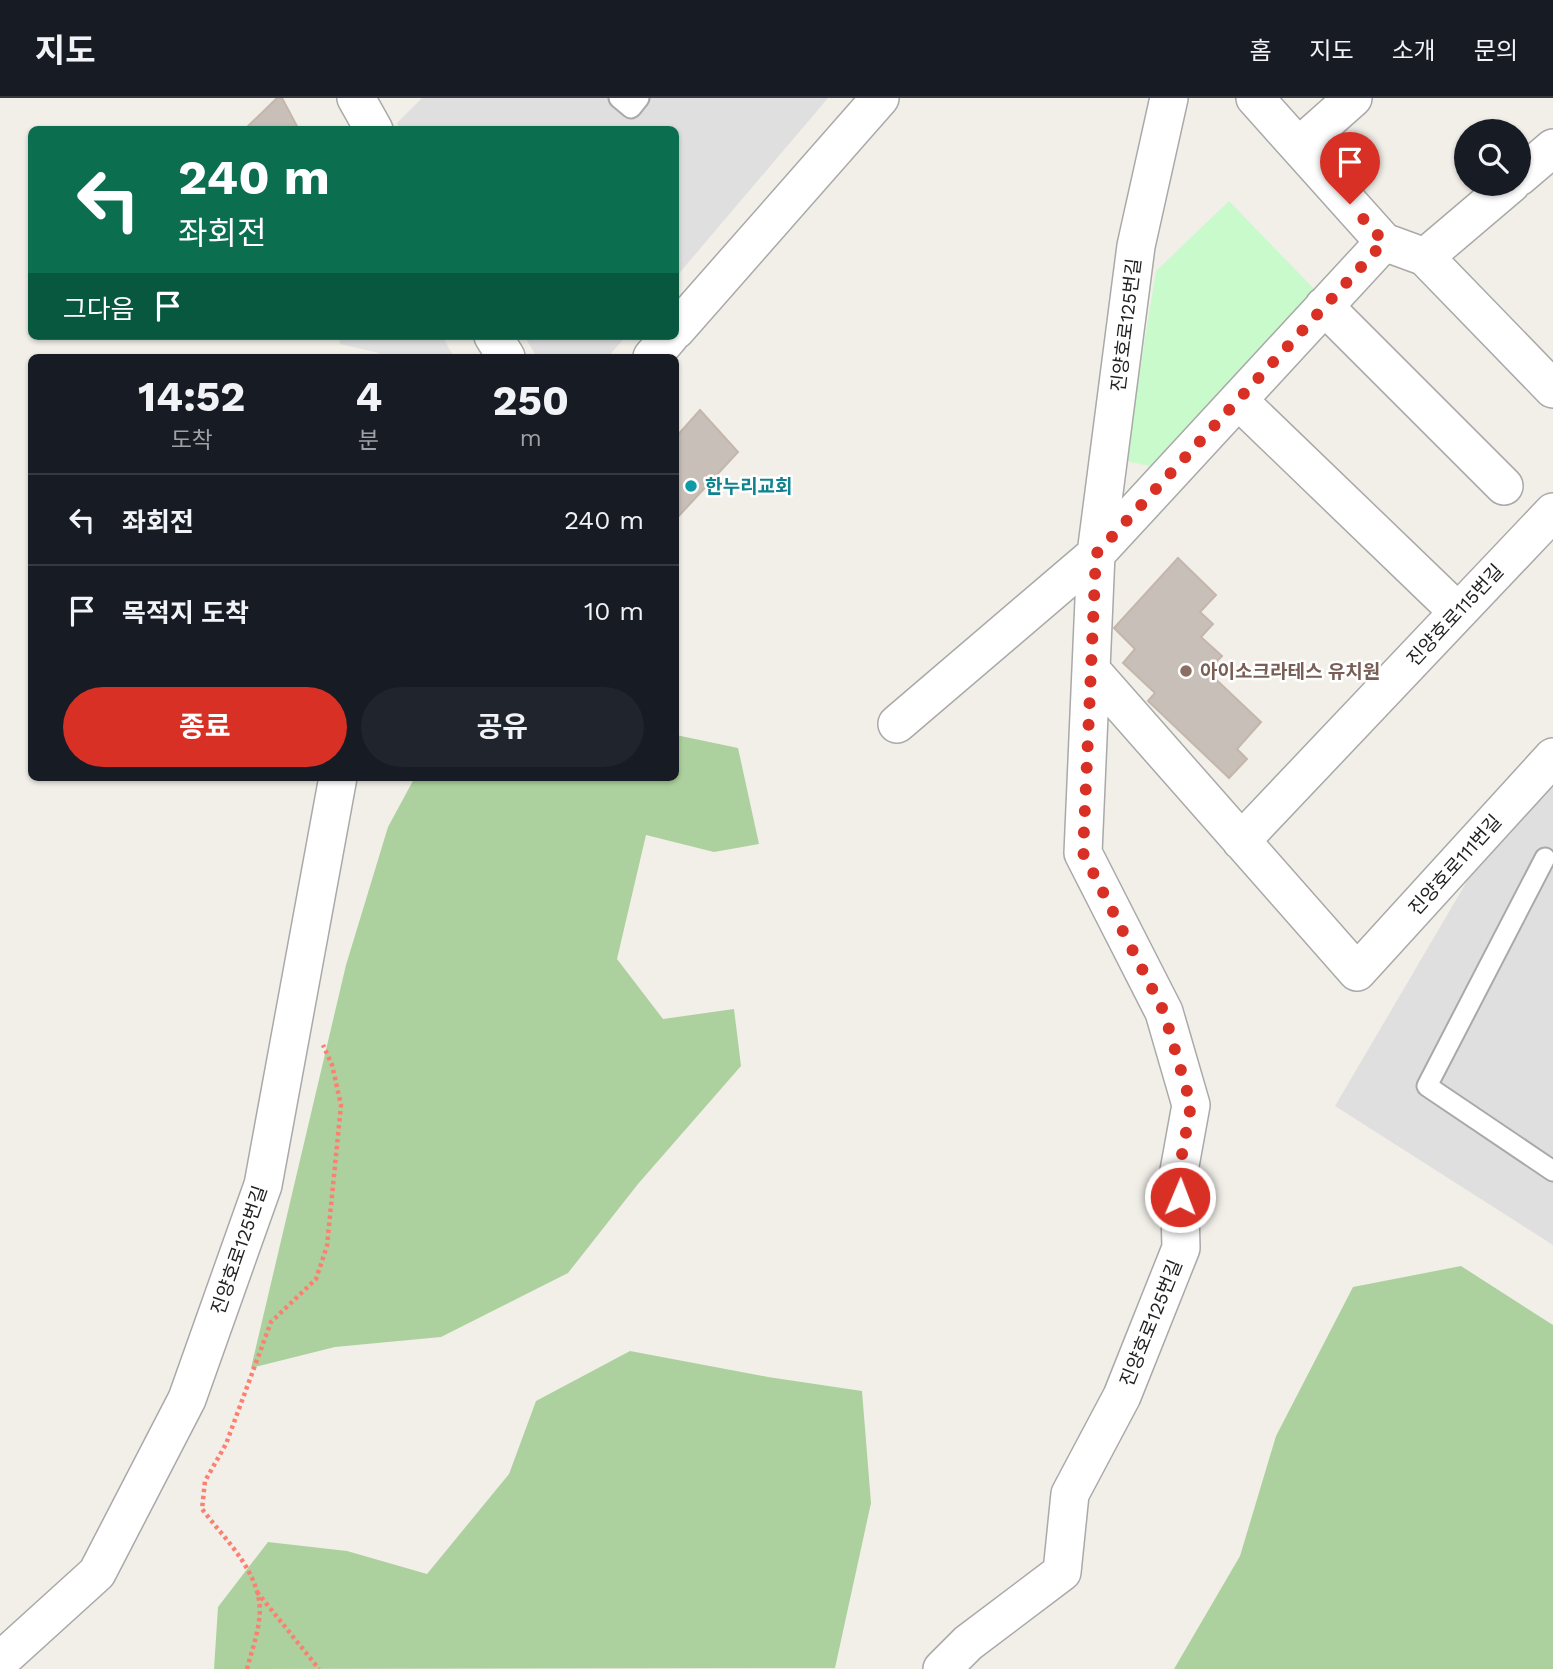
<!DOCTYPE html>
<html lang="ko">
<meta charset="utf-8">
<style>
body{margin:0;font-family:"Work Sans","Noto Sans KR",sans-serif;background:#20242c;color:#f1f3f6;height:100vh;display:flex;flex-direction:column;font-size:26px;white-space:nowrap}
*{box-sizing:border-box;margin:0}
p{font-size:23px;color:#9ea1a6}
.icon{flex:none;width:38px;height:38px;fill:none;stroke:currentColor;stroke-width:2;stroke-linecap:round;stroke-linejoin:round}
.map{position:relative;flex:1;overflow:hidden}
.panel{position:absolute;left:28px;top:256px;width:651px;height:427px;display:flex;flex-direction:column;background:#171b24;border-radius:10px;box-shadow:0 2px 5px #0004}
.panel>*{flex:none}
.guide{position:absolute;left:28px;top:28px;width:651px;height:214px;border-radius:10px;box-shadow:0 2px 5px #0004;background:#0b6e4f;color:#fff;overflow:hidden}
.tools{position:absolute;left:1454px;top:21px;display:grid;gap:14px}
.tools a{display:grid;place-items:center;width:77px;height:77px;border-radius:50%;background:#171b24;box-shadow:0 2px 5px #0004;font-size:35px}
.pin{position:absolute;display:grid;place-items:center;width:60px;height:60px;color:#fff;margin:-72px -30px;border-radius:50% 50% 50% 0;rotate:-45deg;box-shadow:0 0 7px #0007}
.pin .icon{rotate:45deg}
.me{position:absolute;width:77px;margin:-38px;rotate:1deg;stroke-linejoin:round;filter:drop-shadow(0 0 5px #0008)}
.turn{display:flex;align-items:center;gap:24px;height:147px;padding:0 35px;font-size:32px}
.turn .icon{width:91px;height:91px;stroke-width:2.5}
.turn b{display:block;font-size:49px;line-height:60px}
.then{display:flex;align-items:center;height:66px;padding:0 35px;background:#0003;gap:14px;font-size:26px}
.eta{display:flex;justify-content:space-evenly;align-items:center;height:119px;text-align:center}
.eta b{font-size:42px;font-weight:700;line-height:49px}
.cta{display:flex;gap:14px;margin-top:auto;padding:14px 35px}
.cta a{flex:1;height:80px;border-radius:42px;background:#d93025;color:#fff;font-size:28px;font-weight:700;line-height:80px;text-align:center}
.cta a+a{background:#20242c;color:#f1f3f6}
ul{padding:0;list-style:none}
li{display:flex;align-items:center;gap:21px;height:91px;padding:0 35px;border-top:2px solid #363941}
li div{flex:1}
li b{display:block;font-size:26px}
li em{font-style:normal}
header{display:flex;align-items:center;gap:42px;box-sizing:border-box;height:98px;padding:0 35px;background:#171b24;border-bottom:2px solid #363941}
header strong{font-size:33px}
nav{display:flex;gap:38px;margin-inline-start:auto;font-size:24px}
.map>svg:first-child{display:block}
.residential{fill:#e0dfdf}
.forest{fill:#add19e}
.park{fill:#c8facc}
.parking{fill:#e2e2e2}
.building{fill:#c7bfb8;stroke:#c4b6ab;stroke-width:2}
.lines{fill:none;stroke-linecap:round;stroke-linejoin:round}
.lane-casing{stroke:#a9a9a9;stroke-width:23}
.street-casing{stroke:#a9a9a9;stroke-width:40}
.path{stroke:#fa8072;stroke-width:4.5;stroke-dasharray:3.5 3.5;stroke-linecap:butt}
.lane{stroke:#fff;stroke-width:19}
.street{stroke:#fff;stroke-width:37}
.route{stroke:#d93025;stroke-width:12;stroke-dasharray:0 21.6}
.culture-dot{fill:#0f9aa8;stroke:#fff;stroke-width:2.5}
.education-dot{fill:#8d6e63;stroke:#fff;stroke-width:2.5}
.labels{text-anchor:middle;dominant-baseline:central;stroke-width:5;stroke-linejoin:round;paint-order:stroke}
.street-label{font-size:19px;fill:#222;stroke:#fff}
.culture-label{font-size:19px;font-weight:bold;fill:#0d838f;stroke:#fff;text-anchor:start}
.education-label{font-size:19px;font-weight:bold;fill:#785e54;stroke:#fff;text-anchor:start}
</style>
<header>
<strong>지도</strong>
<nav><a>홈</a><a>지도</a><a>소개</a><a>문의</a></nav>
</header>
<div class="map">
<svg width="1553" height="1571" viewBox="0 0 1553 1571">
<rect width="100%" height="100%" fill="#f2efe9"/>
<!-- residential -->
<path class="residential" d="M422,0h406l-152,179v-147h-276l-3,-7z
M524,238h102l-18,21h-71z
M1553,678v469l-218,-139 145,-247z"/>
<!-- forest -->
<path class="forest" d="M676,637l62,13 21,96 -45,8 -68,-17 -29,124 46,60 71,-10 7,57 -103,118 -70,89 -127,64 -106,10 -84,21 95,-403 42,-138 27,-50h261z
M1461,1168l92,59v344h-379l66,-113 36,-120 77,-149z
M630,1253l138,26 94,14 9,112 -36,165 -621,1 4,-62 50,-65 79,9 80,23 82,-100 27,-73z"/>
<!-- park -->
<path class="park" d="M1229,103l89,92 -168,173 -25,-5 31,-190z"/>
<!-- parking -->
<path class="parking" d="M339,238h103l12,21h-73l-2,-4 -39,-9z"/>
<!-- building -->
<path class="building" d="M277,0h5l17,32h-55z
M700,312l38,42 -62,67v-82z
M1178,460l38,37 -16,17 13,12 -12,13 21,19 -15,15 54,51 -24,27 10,10 -18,19 -81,-77 7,-8 -32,-30 12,-14 -21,-21z"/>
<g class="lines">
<defs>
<path id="lane" d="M619,0l12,10 8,-10
M1545,760l-118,228 126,85"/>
<path id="street" d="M356,0l18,32
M1255,0l129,144 41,15 128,132
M1299,48l54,-48
M1519,79l34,-29
M1425,159l86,-73
M1324,208l180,180
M676,232l204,-232
M493,238l13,21
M652,259l18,-21
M1238,302l220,212
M1091,572l266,302 196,-215
M897,626l199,-170 40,-308 33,-148
M1241,743l312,-329
M0,1563l97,-88 90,-174 76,-214 75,-408
M942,1571l26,-26 94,-71 8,-78 52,-98 59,-148 -2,-77 12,-66 -27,-93 -81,-159 13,-299 288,-312"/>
</defs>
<!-- lane casing -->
<use href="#lane" class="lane-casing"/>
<!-- street casing -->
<use href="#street" class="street-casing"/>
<!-- path -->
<path class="path" d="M257,1494l62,77
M247,1571c4,-16 10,-32 12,-48 7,-44 -33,-80 -57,-112l3,-28 21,-37 45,-122 45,-43 11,-33 14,-141 -9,-40 -9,-20"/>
<!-- lane -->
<use href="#lane" class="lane"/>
<!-- street -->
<use href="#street" class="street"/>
</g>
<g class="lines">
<!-- route -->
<path class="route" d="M1180,1099l-1,-26 12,-66 -27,-93 -81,-159 13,-299 288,-312 -34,-38"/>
</g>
<!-- markers -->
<circle class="culture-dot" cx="691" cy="388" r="7"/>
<circle class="education-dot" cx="1186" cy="573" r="7"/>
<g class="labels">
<!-- street labels -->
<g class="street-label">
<text transform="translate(1126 227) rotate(-83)">진양호로125번길</text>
<text transform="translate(1455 517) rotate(-47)">진양호로115번길</text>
<text transform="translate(1455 767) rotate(-48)">진양호로111번길</text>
<text transform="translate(239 1152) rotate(-71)">진양호로125번길</text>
<text transform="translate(1151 1225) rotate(-68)">진양호로125번길</text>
</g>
<!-- culture labels -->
<g class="culture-label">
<text x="705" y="388">한누리교회</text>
</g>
<!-- education labels -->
<g class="education-label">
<text x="1200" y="573">아이소크라테스 유치원</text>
</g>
</g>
</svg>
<div class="tools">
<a><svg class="icon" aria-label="search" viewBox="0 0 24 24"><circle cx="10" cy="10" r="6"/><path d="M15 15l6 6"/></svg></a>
</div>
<div class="pin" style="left:1350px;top:106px;background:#d93025"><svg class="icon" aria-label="arrive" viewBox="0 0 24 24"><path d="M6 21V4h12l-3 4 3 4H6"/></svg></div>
<svg class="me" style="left:1180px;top:1099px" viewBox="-20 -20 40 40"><circle r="17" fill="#d93025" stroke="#fff" stroke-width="3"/><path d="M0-11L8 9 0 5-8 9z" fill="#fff"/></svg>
<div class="guide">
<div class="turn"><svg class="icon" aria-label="left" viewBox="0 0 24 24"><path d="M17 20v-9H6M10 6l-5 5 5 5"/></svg><div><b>240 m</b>좌회전</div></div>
<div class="then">그다음<svg class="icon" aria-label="arrive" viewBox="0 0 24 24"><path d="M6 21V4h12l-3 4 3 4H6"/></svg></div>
</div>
<section class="panel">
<div class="eta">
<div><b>14:52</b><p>도착</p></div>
<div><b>4</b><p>분</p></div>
<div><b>250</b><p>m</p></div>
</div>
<ul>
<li><svg class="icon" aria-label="left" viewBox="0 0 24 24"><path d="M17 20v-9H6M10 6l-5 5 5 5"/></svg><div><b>좌회전</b></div><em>240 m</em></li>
<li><svg class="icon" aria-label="arrive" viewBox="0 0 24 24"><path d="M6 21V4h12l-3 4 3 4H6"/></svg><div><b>목적지 도착</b></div><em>10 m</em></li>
</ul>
<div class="cta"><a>종료</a><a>공유</a></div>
</section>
</div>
